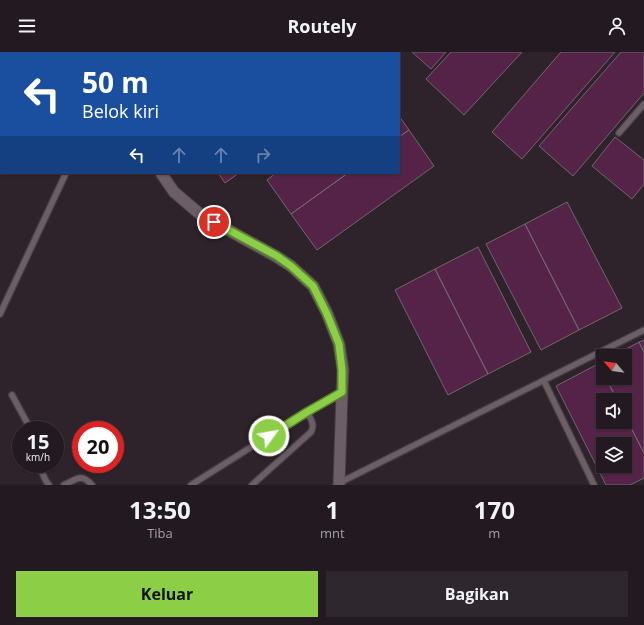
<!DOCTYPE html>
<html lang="id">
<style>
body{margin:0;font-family:"Open Sans",sans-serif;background:#2e272d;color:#f1f3f6;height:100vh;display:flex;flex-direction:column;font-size:15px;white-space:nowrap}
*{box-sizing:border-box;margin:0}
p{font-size:13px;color:#a2a1a5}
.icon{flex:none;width:22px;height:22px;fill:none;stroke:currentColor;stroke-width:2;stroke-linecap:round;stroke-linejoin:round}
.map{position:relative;height:433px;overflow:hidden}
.details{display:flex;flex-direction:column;background:#221a20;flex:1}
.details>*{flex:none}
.banner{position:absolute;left:0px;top:0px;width:400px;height:122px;box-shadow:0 1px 3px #0004,0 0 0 1px #3f383e;background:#1a4fa0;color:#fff;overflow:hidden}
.needle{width:26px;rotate:298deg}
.tools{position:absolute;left:596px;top:297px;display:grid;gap:8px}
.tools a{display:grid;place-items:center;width:36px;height:36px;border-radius:0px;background:#221a20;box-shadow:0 1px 3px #0004,0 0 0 1px #3f383e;font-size:20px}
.speed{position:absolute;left:12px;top:369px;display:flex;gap:8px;font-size:20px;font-weight:700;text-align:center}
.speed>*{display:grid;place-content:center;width:52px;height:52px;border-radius:50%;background:#221a20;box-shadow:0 1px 3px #0004,0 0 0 1px #3f383e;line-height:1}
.speed small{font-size:10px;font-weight:400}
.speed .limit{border:6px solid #d22;background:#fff;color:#111}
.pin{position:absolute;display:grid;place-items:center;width:34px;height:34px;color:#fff;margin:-17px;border:2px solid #fff;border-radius:50%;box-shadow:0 1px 4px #0007}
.me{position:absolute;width:44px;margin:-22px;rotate:58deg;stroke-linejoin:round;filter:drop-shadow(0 0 3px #0008)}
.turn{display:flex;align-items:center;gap:14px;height:84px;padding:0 16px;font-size:18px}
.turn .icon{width:52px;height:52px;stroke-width:2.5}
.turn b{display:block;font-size:28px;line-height:34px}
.lanes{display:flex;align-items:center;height:38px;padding:0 16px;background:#0003;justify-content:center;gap:20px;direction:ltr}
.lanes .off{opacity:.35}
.eta{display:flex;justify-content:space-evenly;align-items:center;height:68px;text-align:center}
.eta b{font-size:24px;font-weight:700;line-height:28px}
.action{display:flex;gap:8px;margin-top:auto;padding:8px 16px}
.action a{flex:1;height:46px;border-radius:0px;background:#8cce45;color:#111;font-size:16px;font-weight:700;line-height:46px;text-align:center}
.action a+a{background:#2e272d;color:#f1f3f6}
header{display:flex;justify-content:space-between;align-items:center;height:52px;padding:0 16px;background:#221a20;font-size:18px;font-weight:700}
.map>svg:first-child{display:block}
.building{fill:#552348;stroke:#72656e;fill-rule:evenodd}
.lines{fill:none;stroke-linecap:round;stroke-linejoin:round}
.service-casing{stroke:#473e44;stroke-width:8}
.minor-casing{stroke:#473e44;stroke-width:13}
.service{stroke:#6b5e67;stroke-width:5.5}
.minor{stroke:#6b5e67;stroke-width:11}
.route-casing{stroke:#5b862d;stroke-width:10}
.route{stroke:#8cce45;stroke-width:7}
</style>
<header><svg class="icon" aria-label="menu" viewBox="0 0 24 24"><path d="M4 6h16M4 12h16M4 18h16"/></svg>Routely<svg class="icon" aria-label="person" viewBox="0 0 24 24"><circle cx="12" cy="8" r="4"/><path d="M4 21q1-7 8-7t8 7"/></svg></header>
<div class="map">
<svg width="644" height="433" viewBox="0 0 644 433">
<rect width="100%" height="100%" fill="#2e232a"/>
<!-- building -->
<path class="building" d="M251,0h61l1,1h-64z
M363,0h28l1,1h-28z
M412,0h34l-15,17z
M451,0h71l-58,63 -38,-36z
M561,0h54l-93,107 -30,-27z
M621,0h23v41l-71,83 -34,-30z
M399,64l10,14 -10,7z
M409,78l25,36 -117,84 -26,-36 57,-41h51v-36z
M615,85l29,23v24l-12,15 -40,-33z
M218,121h21l-14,10z
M276,121h72l-57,41 -24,-34z
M567,150l55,106 -43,22 -54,-106z
M525,172l54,106 -38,20 -55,-106z
M478,195l53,105 -43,22 -53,-105z
M435,217l53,105 -40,21 -53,-105z
M644,288v12l-5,-10z
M639,290l5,10v101l-19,-37v-16h-8l-11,-22h19v-22h-12z
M603,309v12l-5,-9z
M598,312l5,9v5h3l11,22h-14v22h22v-6l19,37v25l-14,7h-24l-50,-99zM603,392h22v22h-22z"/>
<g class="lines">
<defs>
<path id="service" d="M96,0l1,1
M619,81l25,-29
M0,262l66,-141
M544,329l50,104
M12,343l19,35
M38,412l8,17 3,4
M339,431l305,-153
M64,433c13,-6 17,-12 28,0
M191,433l116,-73 35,-19
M252,433l59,-53c4,-7 0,-13 -4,-20"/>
<path id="minor" d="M121,0v1
M161,121l13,19 27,23 76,42 14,9 22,20 14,27 12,31 4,26 -1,22 -3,93"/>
</defs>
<!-- service casing -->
<use href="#service" class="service-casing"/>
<!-- minor casing -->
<use href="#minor" class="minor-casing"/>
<!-- service -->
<use href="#service" class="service"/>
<!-- minor -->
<use href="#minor" class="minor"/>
</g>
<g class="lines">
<defs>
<path id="route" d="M214,170l63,34 14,10 22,20 14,28 12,30 3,26v22l-35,20 -38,24"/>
</defs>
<!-- route casing -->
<use href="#route" class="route-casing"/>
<!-- route -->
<use href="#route" class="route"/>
</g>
</svg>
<div class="tools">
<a><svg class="needle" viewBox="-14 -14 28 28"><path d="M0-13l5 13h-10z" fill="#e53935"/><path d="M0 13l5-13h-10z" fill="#a2a1a5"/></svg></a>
<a><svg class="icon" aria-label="sound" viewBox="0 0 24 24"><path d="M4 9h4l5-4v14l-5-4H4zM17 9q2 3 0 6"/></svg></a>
<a><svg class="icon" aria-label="layers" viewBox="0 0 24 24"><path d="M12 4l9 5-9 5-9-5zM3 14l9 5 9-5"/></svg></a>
</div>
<div class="speed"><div>15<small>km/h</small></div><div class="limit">20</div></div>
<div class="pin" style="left:214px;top:170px;background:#d93025"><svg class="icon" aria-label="arrive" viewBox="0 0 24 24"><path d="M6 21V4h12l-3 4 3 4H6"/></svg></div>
<svg class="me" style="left:269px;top:384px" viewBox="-20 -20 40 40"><circle r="17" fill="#8cce45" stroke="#fff" stroke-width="3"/><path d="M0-11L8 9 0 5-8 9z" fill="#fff"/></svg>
<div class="banner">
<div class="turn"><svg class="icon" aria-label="left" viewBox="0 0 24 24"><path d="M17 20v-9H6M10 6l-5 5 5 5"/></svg><div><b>50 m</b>Belok kiri</div></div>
<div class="lanes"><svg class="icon" aria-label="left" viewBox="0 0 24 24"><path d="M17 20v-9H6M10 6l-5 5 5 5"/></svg><svg class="icon off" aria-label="ahead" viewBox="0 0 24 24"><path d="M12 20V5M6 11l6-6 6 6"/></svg><svg class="icon off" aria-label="ahead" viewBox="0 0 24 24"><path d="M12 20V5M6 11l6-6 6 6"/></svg><svg class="icon off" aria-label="right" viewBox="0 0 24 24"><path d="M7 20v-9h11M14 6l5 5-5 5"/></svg></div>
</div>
</div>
<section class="details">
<div class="eta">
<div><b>13:50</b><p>Tiba</p></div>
<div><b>1</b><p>mnt</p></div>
<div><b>170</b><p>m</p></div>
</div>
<div class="action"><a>Keluar</a><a>Bagikan</a></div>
</section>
